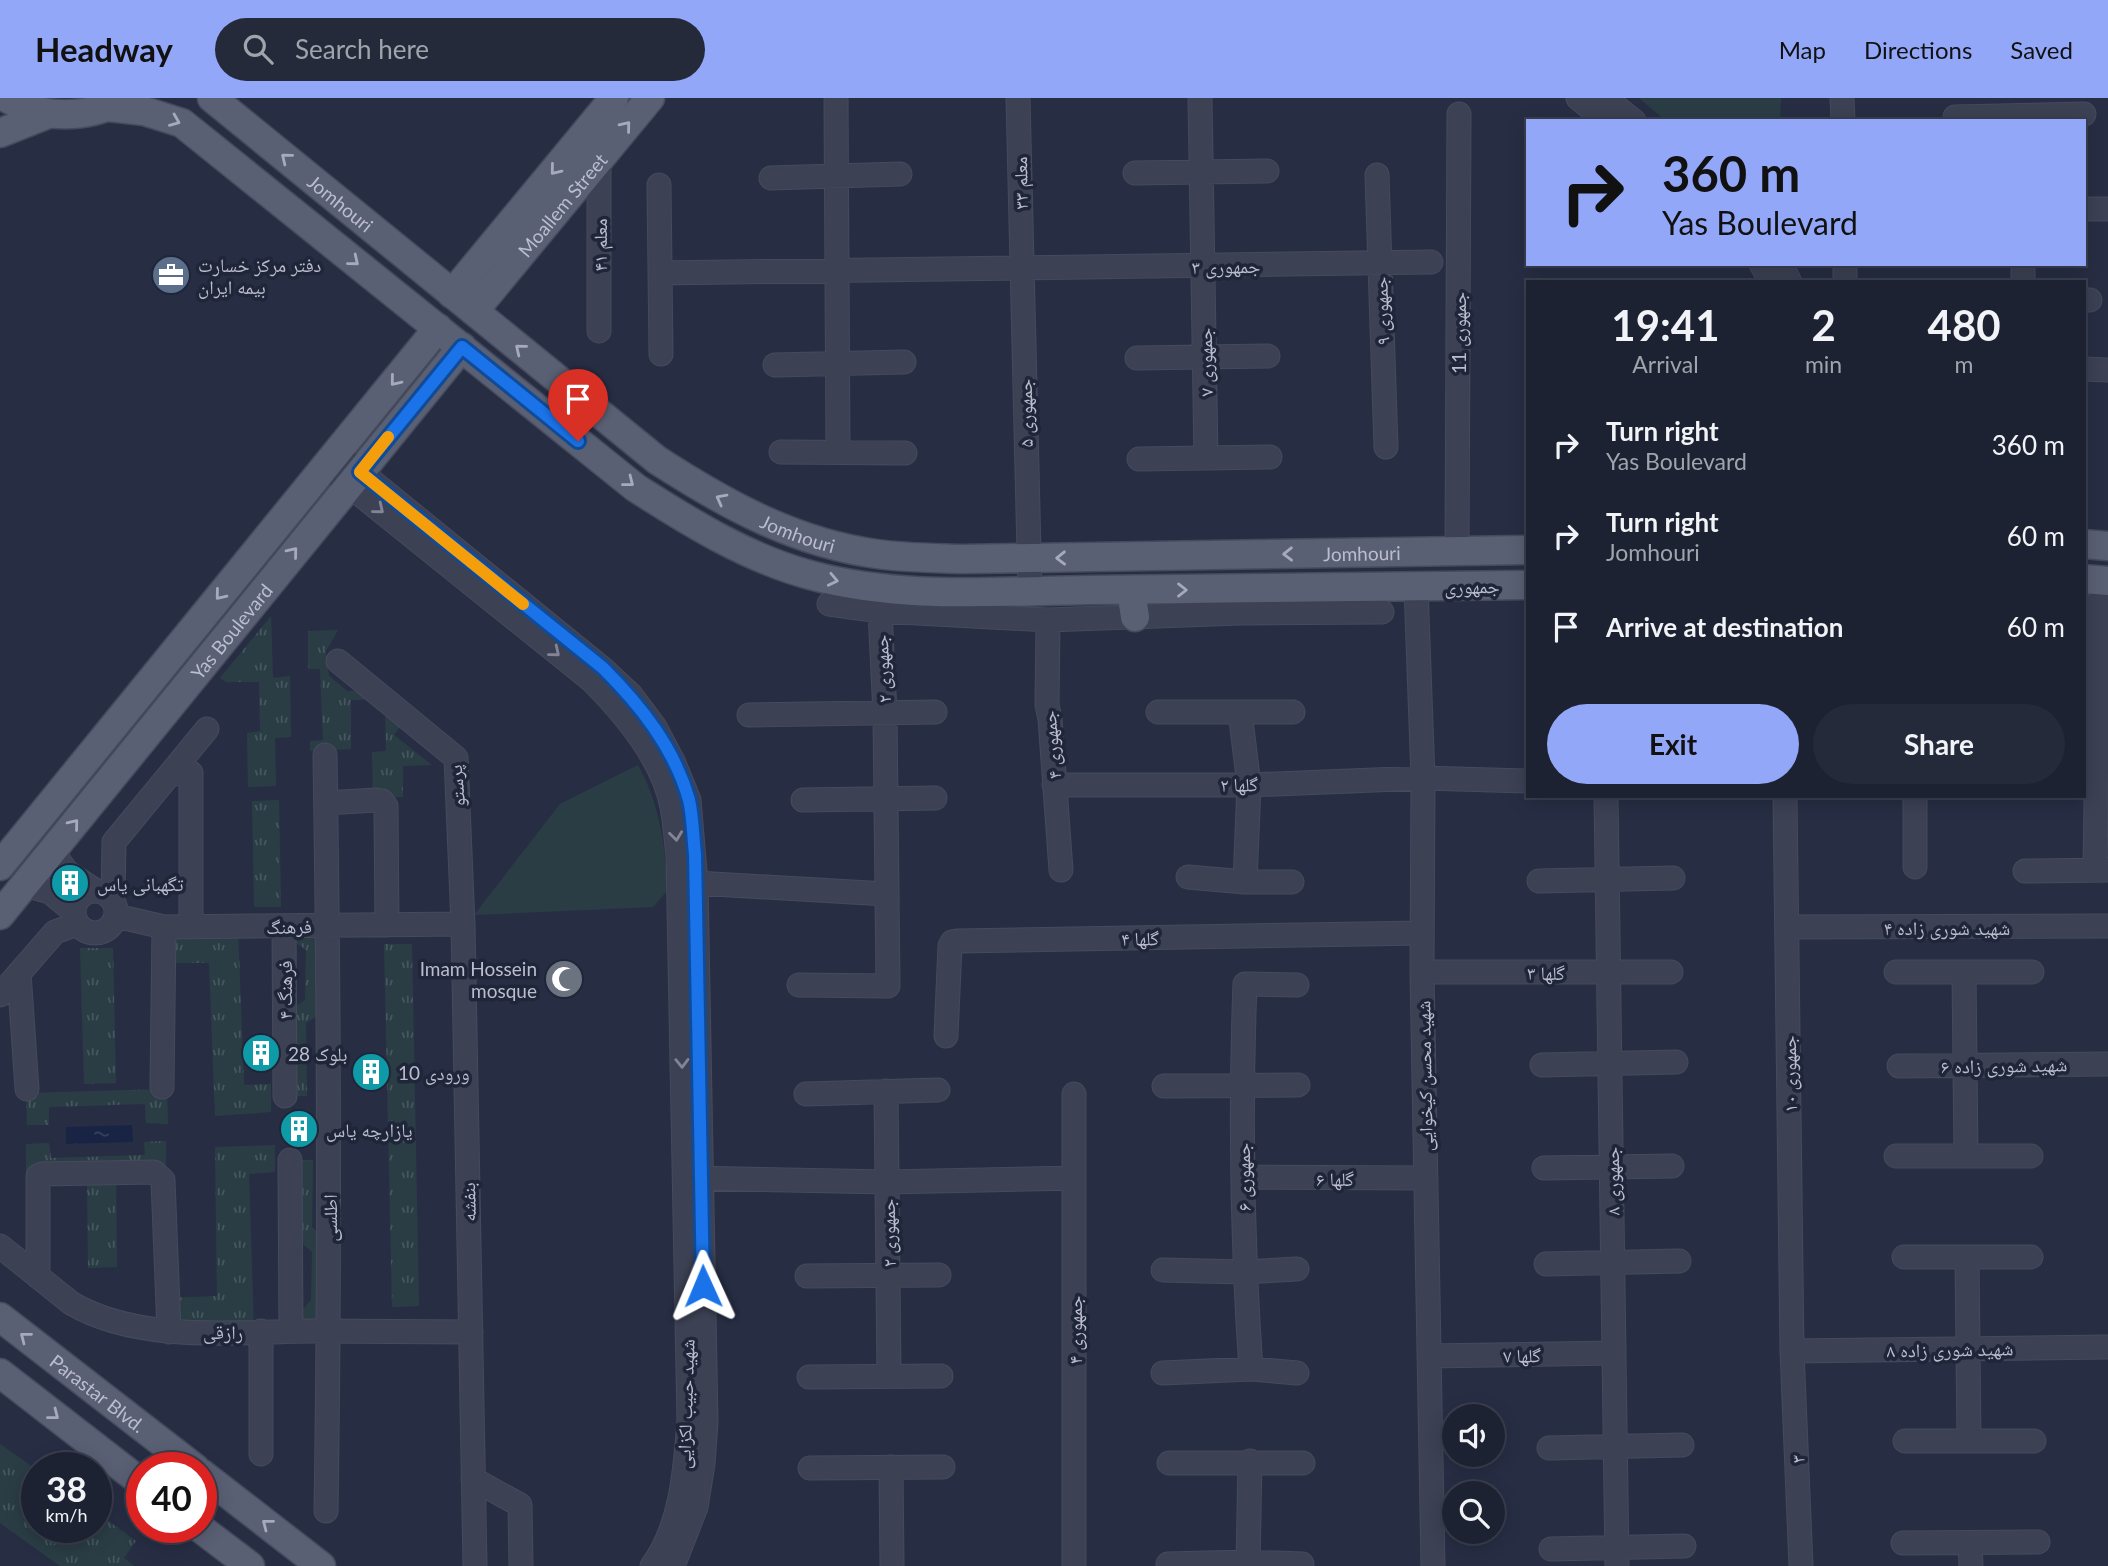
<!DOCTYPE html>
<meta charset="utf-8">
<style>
body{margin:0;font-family:Lato,"Noto Naskh Arabic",sans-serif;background:#252a3b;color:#f1f3f6;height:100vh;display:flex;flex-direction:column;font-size:26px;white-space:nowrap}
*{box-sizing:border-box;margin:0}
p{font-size:23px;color:#a0a4ac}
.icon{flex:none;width:38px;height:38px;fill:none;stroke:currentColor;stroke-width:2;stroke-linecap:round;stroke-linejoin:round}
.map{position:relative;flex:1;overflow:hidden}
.details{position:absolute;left:1526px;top:182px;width:560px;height:518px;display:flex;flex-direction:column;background:#1d2233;border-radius:0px;box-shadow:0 4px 18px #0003,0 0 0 2px #3b3f4e}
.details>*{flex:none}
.guide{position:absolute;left:1526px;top:21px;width:560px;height:147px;border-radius:0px;box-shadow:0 4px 18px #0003,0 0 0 2px #3b3f4e;background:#93a7f9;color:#111;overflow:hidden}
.fabs{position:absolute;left:1442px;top:1306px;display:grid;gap:14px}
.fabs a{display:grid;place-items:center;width:63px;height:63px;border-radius:50%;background:#1d2233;box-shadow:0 4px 18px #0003,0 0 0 2px #3b3f4e;font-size:35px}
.speed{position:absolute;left:21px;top:1354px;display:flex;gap:14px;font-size:35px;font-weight:700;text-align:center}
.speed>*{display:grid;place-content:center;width:91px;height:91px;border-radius:50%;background:#1d2233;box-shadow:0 4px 18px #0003,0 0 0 2px #3b3f4e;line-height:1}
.speed small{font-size:18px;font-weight:400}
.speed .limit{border:10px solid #d22;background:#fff;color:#111}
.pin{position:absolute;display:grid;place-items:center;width:60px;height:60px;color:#fff;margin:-72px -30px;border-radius:50% 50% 50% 0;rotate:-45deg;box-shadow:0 0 7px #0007}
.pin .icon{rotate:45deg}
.me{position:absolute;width:77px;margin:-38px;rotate:359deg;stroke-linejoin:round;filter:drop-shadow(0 0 5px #0008)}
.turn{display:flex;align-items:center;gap:24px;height:147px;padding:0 21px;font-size:32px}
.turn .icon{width:91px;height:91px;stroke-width:2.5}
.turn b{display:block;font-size:49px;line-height:60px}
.eta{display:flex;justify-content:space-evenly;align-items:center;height:119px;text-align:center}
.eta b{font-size:42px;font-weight:700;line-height:49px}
.primary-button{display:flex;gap:14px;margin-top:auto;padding:14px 21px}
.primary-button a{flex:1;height:80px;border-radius:42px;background:#93a7f9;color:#111;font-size:28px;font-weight:700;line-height:80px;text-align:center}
.primary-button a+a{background:#252a3b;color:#f1f3f6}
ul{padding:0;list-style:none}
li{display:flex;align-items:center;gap:21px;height:91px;padding:0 21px}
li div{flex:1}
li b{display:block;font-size:26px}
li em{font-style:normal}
header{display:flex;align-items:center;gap:42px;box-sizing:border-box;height:98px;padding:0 35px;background:#93a7f9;color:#111}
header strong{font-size:33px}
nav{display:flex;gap:38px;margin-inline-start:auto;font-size:24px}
.search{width:490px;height:63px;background:#252a3b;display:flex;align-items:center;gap:18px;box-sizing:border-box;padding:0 24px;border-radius:38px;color:#a0a4ac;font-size:26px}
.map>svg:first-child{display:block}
.grass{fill:url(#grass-tufts)}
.green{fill:#2a3d45}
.water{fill:url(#water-ripples)}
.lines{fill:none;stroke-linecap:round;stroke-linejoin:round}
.minor-casing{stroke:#464a5d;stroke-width:25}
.major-casing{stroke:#464a5d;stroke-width:31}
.minor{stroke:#3c4154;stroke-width:23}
.major{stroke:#5a6074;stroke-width:28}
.oneway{stroke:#a7aabb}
.oneway2{stroke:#818597}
.route-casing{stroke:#114b97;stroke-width:18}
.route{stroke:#1a73e8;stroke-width:12}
.slow{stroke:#f59e0b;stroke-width:12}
.labels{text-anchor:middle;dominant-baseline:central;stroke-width:7;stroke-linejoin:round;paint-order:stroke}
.street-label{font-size:19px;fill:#babdcd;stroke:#202639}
.poi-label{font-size:19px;fill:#babdcd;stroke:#202639;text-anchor:start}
</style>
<header>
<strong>Headway</strong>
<div class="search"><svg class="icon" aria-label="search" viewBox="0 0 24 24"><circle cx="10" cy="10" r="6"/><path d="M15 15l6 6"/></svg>Search here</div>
<nav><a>Map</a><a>Directions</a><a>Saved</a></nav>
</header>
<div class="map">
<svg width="2108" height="1468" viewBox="0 0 2108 1468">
<defs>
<pattern id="grass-tufts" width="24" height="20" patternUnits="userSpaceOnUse" patternTransform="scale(1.75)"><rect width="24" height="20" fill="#2a3d45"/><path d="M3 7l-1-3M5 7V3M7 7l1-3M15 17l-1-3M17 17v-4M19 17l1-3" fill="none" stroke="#47575f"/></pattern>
<pattern id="water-ripples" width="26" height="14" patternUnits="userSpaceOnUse" patternTransform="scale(1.75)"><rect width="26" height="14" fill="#192343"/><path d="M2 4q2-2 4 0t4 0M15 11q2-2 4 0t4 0" fill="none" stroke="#38415d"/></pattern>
</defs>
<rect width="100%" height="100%" fill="#272e44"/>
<!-- grass -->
<path class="grass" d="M271,518l2,62 17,-2 1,61 -16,1 1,48 -28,1 -1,-54 13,-2 -1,-49h-33l-6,-4z
M338,532l-12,21 3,25 18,15 21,-1 12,9 -29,1v49l-41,2v-10l13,-1 -3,-71h-12v-38z
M385,605l20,17 -11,15 38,30 -29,1v31h-30l-1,-45 14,-1z
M279,702l2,107h-27l-2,-106z
M328,828l-1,84 -21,13 1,73h-22l-1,-82 21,-14 1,-50 -22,-16z
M164,829h74l6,158 27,-1v28l-56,4 -6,-153h-46z
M384,846h28l7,362 -27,1z
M80,850h33l3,135 -32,1z
M167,991l1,35 -22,-1 -1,-19 -96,3v18h-22l-1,-32z
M166,1043v30l-140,2v-29l23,-1 2,15 94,-3 -1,-13z
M275,1047v27l-26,2 5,157 -85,1 -1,-34 49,-2 -2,-149z
M290,1062h23l-1,67 17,17v87l-38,-8 20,-23 1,-48 -22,-19z
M116,1079l1,90 -29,1 -1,-89z
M0,1346l37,26v58h59v-16l40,29 -12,17 10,8h-74l-60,-43z"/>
<!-- green -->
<path class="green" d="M1639,0h142l-1,23h-114z
M638,667c22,40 28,82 29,126l-14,16 -179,8 86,-111z"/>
<!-- water -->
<path class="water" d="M132,1027l1,17 -67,2v-17z"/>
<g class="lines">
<defs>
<path id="minor" d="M836,0l2,354
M1018,0l12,495
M1200,0l6,360
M1578,0l28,23
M1605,0l29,23
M1842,0l1,23
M1955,19l129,-3
M1135,75l132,-2
M1377,77l9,272
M771,80l129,-4
M659,87l2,169
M2084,111h24
M1761,166l10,18
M1781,166l9,18
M1845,166v18
M2023,166v18
M660,175l771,-11
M2084,202h6
M599,233v-172
M1137,260l131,-2
M775,267l129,-3
M2084,271l24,1
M781,354l124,1
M1139,361l131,-2
M347,363l255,207 29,27 24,32 18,34 16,39 7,83 10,539 -3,42 -7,43 -23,59
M336,377l255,205c34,34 72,79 81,127 3,16 4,33 6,49l11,565c-4,49 -7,104 -37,145
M1457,453l2,-437
M1416,489l7,191 -1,194 11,594
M829,506l51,7 168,9 192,-7 142,-1
M1048,522l-1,85 3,14 11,151
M338,563l118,97 7,166 12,642
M1158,614h135
M1240,614l9,73 -4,97
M749,617l186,-3
M325,657c4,252 5,504 1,756
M170,676l21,-1v154
M1054,687h195l174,-7 105,3
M1606,698l11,770
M1785,698l7,555 9,215
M1915,698v71
M803,702l132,-2
M326,705l50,-3 6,1 4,5 1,119
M52,753l15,21 29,19
M2095,772l4,-269
M2025,773l83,-1
M1188,779l57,5h47
M1539,783l134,-3
M696,785l190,11
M24,787l26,7 24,20
M74 814a21 21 0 1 1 42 0a21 21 0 1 1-42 0Z
M113,803l1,-59 93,-113
M116,818l48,11 299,-3
M284,828l1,170
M1787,829l321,-1
M1422,874h249
M1896,874h136
M1964,874l2,184
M19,875l8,116
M799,887l89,1 -3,-272 -5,-103
M0,897l55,-63 22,-8
M946,938l4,-90 2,-4 5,-1 465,-8
M1542,967l134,-3
M1899,968l209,-2
M1164,988l134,-1
M162,989l2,-160
M886,993l3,284
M806,996l132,-4
M1896,1058h135
M290,1062l1,171
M1544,1070l128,-2
M1244,1079l182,1
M689,1080l198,4 187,-4
M0,1148l71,57c67,40 165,29 240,28 53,0 107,1 160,1
M1904,1159h127
M1967,1159l2,184
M1546,1166l133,-3
M1163,1172l81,2 53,-3
M807,1178l132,-1
M38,1179v-101l4,-2 112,-2 9,8 6,152
M261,1233v123
M1792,1253l316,-4
M1429,1258l185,-3
M1251,1271c-9,-128 -11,-257 -6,-385l52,1
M1163,1275l88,-4 46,4
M809,1279l132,-1
M1905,1343h129
M1549,1350l133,-3
M1169,1365h134
M891,1369l1,99
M810,1370l133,-1
M473,1381l47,26 1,61
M1903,1445l135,-1
M1970,1445l1,23
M1551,1451l133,-3
M1168,1466l80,-2 54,2
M1074,1468v-472
M1248,1468l2,-105"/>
<g id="major">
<path d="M7,0c36,22 80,21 117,1"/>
<path id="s1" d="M212,0l445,362c68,44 138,83 220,94 29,4 58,4 86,5l565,-9"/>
<path d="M109,9l35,4 38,12 454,365c55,35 111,70 174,87 92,25 185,16 279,15 146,-1 292,-3 439,-5"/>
<path d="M0,35l48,-19"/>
<path d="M452,196l162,-196"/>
<path id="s2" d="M474,213l176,-213"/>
<path d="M2084,446l24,2"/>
<path d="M2084,481l24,2"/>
<path d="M1131,492l4,27"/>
<path d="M0,768l438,-538"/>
<path id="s3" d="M0,817l462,-568"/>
<path id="s4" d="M0,1219l195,151"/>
<path d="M0,1275l142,110"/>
<path d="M201,1375l120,93"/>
<path d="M200,1430l50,38"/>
</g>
</defs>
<!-- minor casing -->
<use href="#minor" class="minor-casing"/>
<!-- major casing -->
<use href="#major" class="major-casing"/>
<!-- minor -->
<use href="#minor" class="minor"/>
<!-- major -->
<use href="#major" class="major"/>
</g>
<!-- one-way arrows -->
<defs><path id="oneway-chevron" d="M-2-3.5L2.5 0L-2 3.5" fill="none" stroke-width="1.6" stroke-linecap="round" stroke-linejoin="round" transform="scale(1.75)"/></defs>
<g class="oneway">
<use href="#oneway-chevron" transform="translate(175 23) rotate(22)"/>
<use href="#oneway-chevron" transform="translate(626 28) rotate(-51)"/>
<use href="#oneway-chevron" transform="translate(286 60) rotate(-141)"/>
<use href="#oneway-chevron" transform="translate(555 72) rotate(129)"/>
<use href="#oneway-chevron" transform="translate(354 163) rotate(39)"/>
<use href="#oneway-chevron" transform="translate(520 251) rotate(-141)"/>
<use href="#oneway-chevron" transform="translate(395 283) rotate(129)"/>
<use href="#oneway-chevron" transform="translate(629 384) rotate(38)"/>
<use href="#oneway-chevron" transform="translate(721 401) rotate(-152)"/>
<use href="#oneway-chevron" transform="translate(293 454) rotate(-51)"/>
<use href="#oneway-chevron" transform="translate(1288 456) rotate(179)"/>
<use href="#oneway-chevron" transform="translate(1061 460) rotate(179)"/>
<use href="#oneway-chevron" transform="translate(833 482) rotate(12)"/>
<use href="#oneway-chevron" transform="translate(1182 492)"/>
<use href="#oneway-chevron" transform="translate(220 497) rotate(129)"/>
<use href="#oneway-chevron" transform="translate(74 726) rotate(-51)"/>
<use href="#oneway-chevron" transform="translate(25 1239) rotate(-142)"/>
<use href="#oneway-chevron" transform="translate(54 1317) rotate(38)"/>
<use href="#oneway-chevron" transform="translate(267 1426) rotate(-142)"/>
</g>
<g class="oneway2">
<use href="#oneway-chevron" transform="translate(379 411) rotate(39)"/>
<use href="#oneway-chevron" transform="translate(555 554) rotate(39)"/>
<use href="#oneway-chevron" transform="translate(676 738) rotate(83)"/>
<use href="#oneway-chevron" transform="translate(682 965) rotate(89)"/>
</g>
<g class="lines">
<defs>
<path id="route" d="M578,343l-116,-94 -102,125 243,196c37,37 71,79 86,132 4,17 4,37 6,54l8,432"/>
</defs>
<!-- route casing -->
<use href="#route" class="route-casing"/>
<!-- route -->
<use href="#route" class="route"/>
<!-- slow -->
<path class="slow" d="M388,339l-28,35 163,132"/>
</g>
<!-- icons -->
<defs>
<symbol id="office-disc" viewBox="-11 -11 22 22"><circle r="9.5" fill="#5c6f8a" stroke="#202639"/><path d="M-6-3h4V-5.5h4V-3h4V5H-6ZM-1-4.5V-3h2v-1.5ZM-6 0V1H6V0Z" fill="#fff"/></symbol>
<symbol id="building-disc" viewBox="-11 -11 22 22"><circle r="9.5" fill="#0f9aa8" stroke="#202639"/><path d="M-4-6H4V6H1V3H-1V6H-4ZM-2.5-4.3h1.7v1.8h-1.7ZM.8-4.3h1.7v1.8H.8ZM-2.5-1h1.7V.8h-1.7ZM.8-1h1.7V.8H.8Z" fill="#fff"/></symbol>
<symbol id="mosque-disc" viewBox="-11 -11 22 22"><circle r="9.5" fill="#6b7280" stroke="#202639"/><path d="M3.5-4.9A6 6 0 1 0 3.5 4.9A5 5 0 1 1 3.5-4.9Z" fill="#fff"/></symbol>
</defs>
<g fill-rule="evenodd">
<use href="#office-disc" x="149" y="155" width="44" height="44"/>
<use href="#building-disc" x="48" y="763" width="44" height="44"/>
<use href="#mosque-disc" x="542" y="859" width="44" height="44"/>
<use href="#building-disc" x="239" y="933" width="44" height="44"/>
<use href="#building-disc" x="349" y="952" width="44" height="44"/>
<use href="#building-disc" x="277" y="1009" width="44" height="44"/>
</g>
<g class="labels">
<!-- street labels -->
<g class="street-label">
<text transform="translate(1020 85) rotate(-91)">معلم ۳۳</text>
<text stroke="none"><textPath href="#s1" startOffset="166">Jomhouri</textPath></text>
<text stroke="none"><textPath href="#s2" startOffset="138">Moallem Street</textPath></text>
<text transform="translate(599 147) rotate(-90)">معلم ۴۱</text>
<text transform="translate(1226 168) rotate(-1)">جمهوری ۳</text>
<text transform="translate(1381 213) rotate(-92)">جمهوری ۹</text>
<text transform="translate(1458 235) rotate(-90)">جمهوری 11</text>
<text transform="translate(1205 264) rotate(-91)">جمهوری ۷</text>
<text transform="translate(1025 315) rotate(-91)">جمهوری ۵</text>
<text stroke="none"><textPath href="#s1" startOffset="733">Jomhouri</textPath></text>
<text stroke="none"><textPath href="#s1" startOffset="1300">Jomhouri</textPath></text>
<text transform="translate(1472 488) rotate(-1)">جمهوری</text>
<text stroke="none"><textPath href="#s3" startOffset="366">Yas Boulevard</textPath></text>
<text transform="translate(882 571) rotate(-93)">جمهوری ۲</text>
<text transform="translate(1051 647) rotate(-95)">جمهوری ۴</text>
<text transform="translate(1239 686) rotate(-1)">گلها ۲</text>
<text transform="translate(456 688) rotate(-95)">پرستو</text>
<text transform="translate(289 828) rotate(-1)">فرهنگ</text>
<text x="1947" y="829">شهید شوری زاده ۴</text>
<text transform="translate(1140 840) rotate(-1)">گلها ۴</text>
<text x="1546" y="874">گلها ۳</text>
<text transform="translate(284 892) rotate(-90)">فرهنگ ۴</text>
<text transform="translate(2004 967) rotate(-1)">شهید شوری زاده ۶</text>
<text transform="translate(1789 976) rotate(-91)">جمهوری ۱۰</text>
<text transform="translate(1424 978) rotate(-91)">شهید محسن کیخوایی</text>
<text transform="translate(1243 1079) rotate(-91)">جمهوری ۶</text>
<text x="1335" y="1080">گلها ۶</text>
<text transform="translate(1612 1083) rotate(-91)">جمهوری ۸</text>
<text transform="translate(468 1104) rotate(-91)">بنفشه</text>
<text transform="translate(329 1120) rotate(-90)">اطلسی</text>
<text transform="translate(888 1135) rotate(-91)">جمهوری ۲</text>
<text transform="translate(1074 1232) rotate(-90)">جمهوری ۴</text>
<text x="223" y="1233">رازقی</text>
<text transform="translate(1950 1251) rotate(-1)">شهید شوری زاده ۸</text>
<text transform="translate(1522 1257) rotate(-1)">گلها ۷</text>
<text stroke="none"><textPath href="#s4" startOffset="124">Parastar Blvd.</textPath></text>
<text transform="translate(685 1306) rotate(-88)">شهید حبیب لکزایی</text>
<text transform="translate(1797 1361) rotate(-92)">۳</text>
</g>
<!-- poi labels -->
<g class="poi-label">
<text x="198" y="166">دفتر مرکز خسارت<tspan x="198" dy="22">بیمه ایران</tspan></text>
<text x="97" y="785">تگهبانی یاس</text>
<text x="537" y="870" text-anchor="end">Imam Hossein<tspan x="537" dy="22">mosque</tspan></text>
<text x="288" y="955">بلوک 28</text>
<text x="398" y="974">ورودی 10</text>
<text x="326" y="1031">یازارچه یاس</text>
</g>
</g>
</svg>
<div class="fabs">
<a><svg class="icon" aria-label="sound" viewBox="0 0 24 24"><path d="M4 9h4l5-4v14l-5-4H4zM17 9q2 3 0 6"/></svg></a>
<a><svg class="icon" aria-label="search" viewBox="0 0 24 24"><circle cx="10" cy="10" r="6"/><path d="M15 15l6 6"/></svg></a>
</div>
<div class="speed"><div>38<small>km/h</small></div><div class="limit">40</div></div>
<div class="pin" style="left:578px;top:343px;background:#d93025"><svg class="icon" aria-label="arrive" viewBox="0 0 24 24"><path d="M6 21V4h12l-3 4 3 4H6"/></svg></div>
<svg class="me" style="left:703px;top:1188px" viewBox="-20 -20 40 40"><path d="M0-17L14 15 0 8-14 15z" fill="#1a73e8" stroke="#fff" stroke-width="4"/></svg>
<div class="guide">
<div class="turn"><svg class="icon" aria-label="right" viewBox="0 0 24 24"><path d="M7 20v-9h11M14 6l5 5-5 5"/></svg><div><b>360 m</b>Yas Boulevard</div></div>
</div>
<section class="details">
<div class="eta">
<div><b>19:41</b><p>Arrival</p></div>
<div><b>2</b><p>min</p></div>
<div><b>480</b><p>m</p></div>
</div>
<ul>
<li><svg class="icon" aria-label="right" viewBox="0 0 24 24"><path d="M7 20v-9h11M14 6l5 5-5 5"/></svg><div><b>Turn right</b><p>Yas Boulevard</p></div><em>360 m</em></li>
<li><svg class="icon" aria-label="right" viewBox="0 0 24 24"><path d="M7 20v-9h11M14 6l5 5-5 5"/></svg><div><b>Turn right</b><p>Jomhouri</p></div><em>60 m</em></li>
<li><svg class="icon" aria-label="arrive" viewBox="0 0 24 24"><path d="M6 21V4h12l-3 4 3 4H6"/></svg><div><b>Arrive at destination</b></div><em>60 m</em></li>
</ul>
<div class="primary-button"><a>Exit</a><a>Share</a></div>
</section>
</div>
